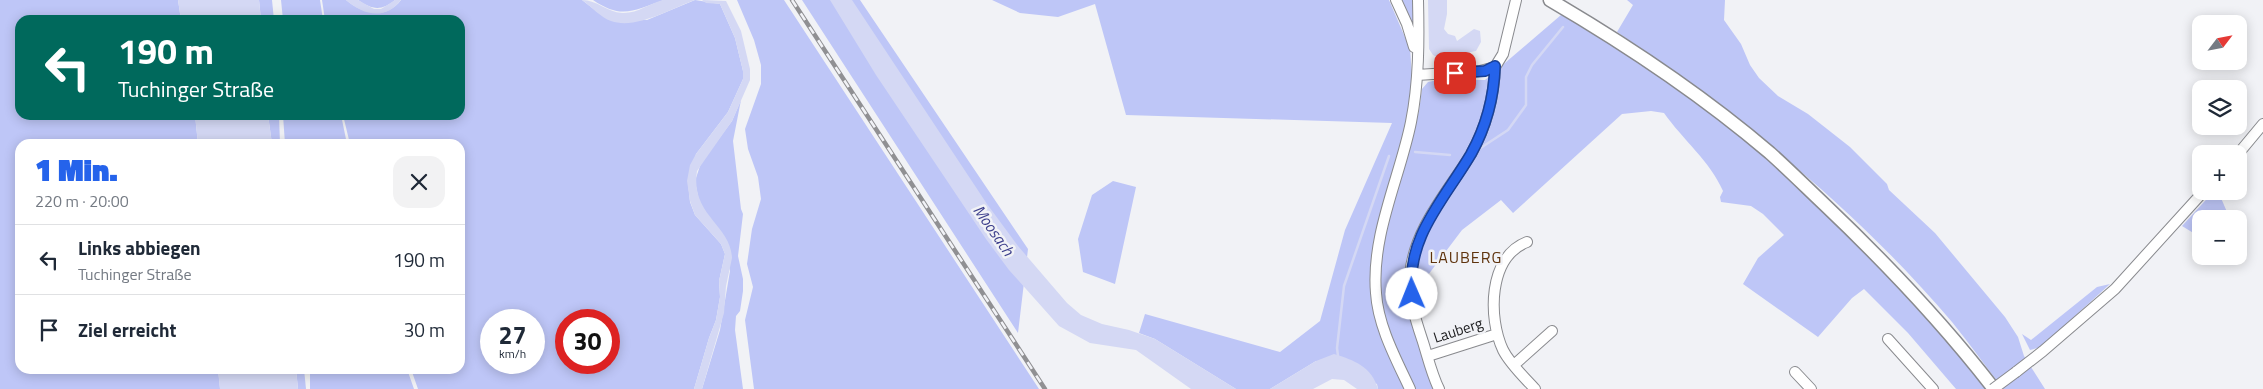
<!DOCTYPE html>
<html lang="de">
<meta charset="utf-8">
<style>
body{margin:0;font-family:"Titillium Web",sans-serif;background:#f2f2f3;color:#1f2937;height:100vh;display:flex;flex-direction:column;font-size:19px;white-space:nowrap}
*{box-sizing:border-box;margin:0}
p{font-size:16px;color:#747a83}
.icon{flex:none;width:28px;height:28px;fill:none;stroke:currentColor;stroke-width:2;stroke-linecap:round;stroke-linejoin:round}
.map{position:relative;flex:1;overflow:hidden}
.details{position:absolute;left:15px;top:139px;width:450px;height:235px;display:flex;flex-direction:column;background:#fff;border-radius:15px;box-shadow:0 2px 12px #0003}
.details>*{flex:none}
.guide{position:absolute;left:15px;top:15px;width:450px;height:105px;border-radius:15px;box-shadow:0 2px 12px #0003;background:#00695c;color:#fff;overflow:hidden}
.needle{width:32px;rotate:58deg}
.controls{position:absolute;left:2192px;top:15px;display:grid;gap:10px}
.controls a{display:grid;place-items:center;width:55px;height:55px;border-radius:10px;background:#fff;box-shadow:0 2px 12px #0003;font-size:25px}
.speed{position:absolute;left:480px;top:309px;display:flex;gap:10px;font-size:25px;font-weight:700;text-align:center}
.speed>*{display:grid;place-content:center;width:65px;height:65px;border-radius:50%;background:#fff;box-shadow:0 2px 12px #0003;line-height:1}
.speed small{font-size:12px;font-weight:400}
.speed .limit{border:8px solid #d22;background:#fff;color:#111}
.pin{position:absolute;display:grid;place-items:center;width:42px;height:42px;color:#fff;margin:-21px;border-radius:10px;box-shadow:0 2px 8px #0006}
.me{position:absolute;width:55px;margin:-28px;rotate:359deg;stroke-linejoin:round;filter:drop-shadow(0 0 4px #0008)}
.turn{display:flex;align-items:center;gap:18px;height:105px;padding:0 20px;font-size:22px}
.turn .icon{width:65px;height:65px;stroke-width:2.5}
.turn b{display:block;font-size:35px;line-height:42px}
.round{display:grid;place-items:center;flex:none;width:52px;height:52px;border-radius:15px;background:#f2f2f3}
.head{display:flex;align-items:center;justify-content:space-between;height:85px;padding:0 20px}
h1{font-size:30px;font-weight:800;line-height:38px;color:#2563eb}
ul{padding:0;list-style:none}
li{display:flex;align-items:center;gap:15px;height:70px;padding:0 20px;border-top:1px solid #e0e1e3}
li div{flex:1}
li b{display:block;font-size:19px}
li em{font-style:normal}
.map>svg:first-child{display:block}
.green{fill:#bec6f7;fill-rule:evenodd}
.water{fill:#d4d8f4}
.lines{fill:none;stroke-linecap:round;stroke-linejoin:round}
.stream{stroke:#d4d8f4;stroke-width:2.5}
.minor-casing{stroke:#898a8e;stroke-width:12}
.major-casing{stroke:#898a8e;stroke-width:15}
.minor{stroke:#fff;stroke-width:10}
.major{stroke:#fff;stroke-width:12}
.rail-casing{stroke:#909093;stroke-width:4.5}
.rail{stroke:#f1f2f6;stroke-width:2.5;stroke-dasharray:8;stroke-linecap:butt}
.minor-bridge-casing{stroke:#898a8e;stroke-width:12;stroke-linecap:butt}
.minor-bridge{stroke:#fff;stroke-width:10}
.route-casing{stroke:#184099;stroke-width:12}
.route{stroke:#2563eb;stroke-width:9}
.labels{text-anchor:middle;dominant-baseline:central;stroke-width:5;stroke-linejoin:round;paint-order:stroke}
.street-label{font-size:15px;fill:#1a1a1c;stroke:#f1f2f6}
.water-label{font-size:16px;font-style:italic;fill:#3d3f8c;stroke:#f1f2f6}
.neighbourhood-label{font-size:16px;letter-spacing:1px;fill:#5f330d;stroke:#f1f2f6}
</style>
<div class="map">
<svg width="2263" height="389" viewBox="0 0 2263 389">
<rect width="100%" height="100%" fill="#f1f2f6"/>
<!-- green -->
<path class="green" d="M0,0h178l3,20h-161v95h175l3,29h-178v225h198l2,20h-220z
M259,0h13l2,20h-13z
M281,0h39l3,20h-40z
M322,0h24c17,14 40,20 55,0h181l18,14 47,6 48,-20 25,4 15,34 8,33v8l-15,33 -32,42 -8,29 2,19 5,13 26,29 4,10 -6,27 1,16 -4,23 -7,18 -15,51h-276l-7,-20h49v-225h-110l-7,-29h117v-95h-135zM491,320h43v42h-43zM566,320h43v42h-43z
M358,0h37c-13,11 -23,10 -37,0z
M593,0h71c-30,10 -42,20 -71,0z
M737,0h47l255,389h-285l-9,-69 8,-33 -6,-23 5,-35 9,-30 -3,-22 -10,-28 -3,-20 16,-45v-19l-7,-25z
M802,0h58l168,249 -10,84z
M992,0h397l21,49 2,27 -4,46 -35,167 33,100h-28l-1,-5 -61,-23 -46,28h-34l-81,-50 -16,-6 6,-19 135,38 40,-31 25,-91 47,-107 -266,-8 -31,-111 -37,13 -38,-4z
M1402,0h11v24z
M1627,0h98l-1,20 17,24 9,21 9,13 19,18 30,18 42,33 37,37 2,6 46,43 70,84 13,20 6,19 21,33h-42c-17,-22 -33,-45 -51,-67 -96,-113 -212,-206 -335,-290l16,-27z
M1561,15l36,18 99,68 72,56 158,154 64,78h-34l-48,-56 -44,-44 -12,9 -34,39 -75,-53 15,-26 26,-23 -21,-21 -12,-8 -30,-4 -1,-5 3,-6c-13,-30 -40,-51 -59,-78l-13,-2 -29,3 -109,99 -12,-13 -39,30 -37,49 -19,2 30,108h-23l-34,-84 -1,-37 20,-85 21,-72 3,-22 6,-7 10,-2h47z
M741,100l-8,41 8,68 2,5 -5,42 5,23v12l-3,20 -4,5 -1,14 8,59h-41l18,-59 10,-59 -9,-39 -12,-14 -10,-17 -4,-20 6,-18 31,-42z
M268,115h11l1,29h-8z
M283,115h58l6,29h-62z
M1113,181l23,6 -21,97 -32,-12 -5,-33 14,-44z
M2214,191h4l12,28h-29v16l-6,-1 -13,-8z
M2110,284l-69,63 -11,3 -8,-16 9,6 66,-53z
M296,369h8l2,20h-8z
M315,369h92l7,20h-104v-18z"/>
<!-- water -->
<path class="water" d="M178,0h81l2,20h-80z
M346,0h12l16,9h7l14,-9h6c-16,21 -38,15 -55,0z
M582,0c15,0 25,12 40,13 15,1 28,-10 41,-13 10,0 22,0 32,0 -23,8 -59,30 -84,21 -10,-3 -20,-15 -29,-21z
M702,0l24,1 15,30 9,38v11l-18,41 -35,50c-7,44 34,54 35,87l-6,28 -2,27 -22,76h-8l15,-51 7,-18 4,-23 -1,-16 6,-27 -4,-10 -26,-29 -5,-14 -3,-20 3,-16 6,-11 32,-42 15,-33v-8l-8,-33 -15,-34 -14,-1z
M830,0h22l135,204 31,42 49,57 14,12 21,9 27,6 26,9 81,50h-45l-55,-39 -46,-7 -31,-17 -50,-56 -23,-31 -110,-164z
M1428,0h19v14l-3,15 4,5 7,2 2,5 17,-12 6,2 1,11 -5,9 -37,7 -6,-3 -4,-6z
M195,115h73l4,29h-74z
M1334,354c20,6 38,13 44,35h-21l-13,-9 -12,-1 -19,10h-43l46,-28z
M218,369h78l2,20h-78z"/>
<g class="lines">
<!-- stream -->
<path class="stream" d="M1479,149l29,-19 18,-25v-28l6,-12 31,-38
M1415,152l35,3
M1338,356l-1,-8 7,-62 45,-130"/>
<defs>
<path id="minor" d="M1396,0l11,24 7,23
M1417,75l63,-4 15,-4 8,-13 13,-54
M2238,154l25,-30
M1527,242c-39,15 -39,76 -24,108 7,14 21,27 32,39
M1888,339l45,50
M1428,356l69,-22
M1514,365l38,-34
M1795,372l16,17
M2016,372l27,-21 72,-62 89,-98
M1410,389c-14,-30 -32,-63 -34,-96 -5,-58 24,-116 35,-171 8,-40 8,-82 7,-122
M1439,389c-7,-14 -11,-31 -16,-47 -7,-21 -15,-44 -13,-67 4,-47 38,-83 61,-121 15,-27 23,-57 24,-87"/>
<path id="major" d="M1550,0c77,45 152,95 220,153 19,17 37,35 55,52 61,58 118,118 169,184"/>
</defs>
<!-- minor casing -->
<use href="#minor" class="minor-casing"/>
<!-- major casing -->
<use href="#major" class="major-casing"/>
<!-- minor -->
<use href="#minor" class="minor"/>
<!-- major -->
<use href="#major" class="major"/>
<defs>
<path id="rail" d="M792,0l253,389"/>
</defs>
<!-- rail casing -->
<use href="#rail" class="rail-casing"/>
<!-- rail -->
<use href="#rail" class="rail"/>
<defs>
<path id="minor-bridge" d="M1993,389l23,-17"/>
</defs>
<!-- minor-bridge casing -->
<use href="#minor-bridge" class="minor-bridge-casing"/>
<!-- minor-bridge -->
<use href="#minor-bridge" class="minor-bridge"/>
</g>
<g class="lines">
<defs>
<path id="route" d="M1412,294c-6,-57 32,-94 59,-140 15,-27 23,-57 24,-88l-10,5 -30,2"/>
</defs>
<!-- route casing -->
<use href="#route" class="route-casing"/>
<!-- route -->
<use href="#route" class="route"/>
</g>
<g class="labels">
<!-- street labels -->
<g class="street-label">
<text transform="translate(1458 330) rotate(-18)">Lauberg</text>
</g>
<!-- water labels -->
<g class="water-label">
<text transform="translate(994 230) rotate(55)">Moosach</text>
</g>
<!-- neighbourhood labels -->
<g class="neighbourhood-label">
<text x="1466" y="257">LAUBERG</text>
</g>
</g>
</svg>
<div class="controls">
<a><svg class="needle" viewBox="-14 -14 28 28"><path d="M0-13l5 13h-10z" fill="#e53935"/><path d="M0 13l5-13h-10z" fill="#747a83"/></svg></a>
<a><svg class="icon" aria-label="layers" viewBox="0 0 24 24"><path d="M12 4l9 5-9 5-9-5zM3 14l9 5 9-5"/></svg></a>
<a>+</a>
<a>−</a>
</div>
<div class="speed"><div>27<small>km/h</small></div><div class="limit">30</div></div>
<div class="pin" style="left:1455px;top:73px;background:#d93025"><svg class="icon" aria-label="arrive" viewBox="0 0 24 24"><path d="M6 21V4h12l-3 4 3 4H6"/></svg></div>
<svg class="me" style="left:1412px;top:294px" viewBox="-20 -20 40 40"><circle r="19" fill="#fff"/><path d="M0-13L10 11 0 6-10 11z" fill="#2563eb"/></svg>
<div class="guide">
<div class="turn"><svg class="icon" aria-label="left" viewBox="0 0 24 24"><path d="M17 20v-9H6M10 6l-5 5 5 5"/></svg><div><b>190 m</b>Tuchinger Straße</div></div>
</div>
<section class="details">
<div class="head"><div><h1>1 Min.</h1><p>220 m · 20:00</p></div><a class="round"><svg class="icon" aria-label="close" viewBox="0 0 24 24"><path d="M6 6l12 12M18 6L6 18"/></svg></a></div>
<ul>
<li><svg class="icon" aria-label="left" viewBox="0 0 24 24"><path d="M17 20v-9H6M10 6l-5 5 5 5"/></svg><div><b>Links abbiegen</b><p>Tuchinger Straße</p></div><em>190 m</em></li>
<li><svg class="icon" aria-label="arrive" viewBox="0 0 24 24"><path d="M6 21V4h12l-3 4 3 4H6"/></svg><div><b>Ziel erreicht</b></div><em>30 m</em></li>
</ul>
</section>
</div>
